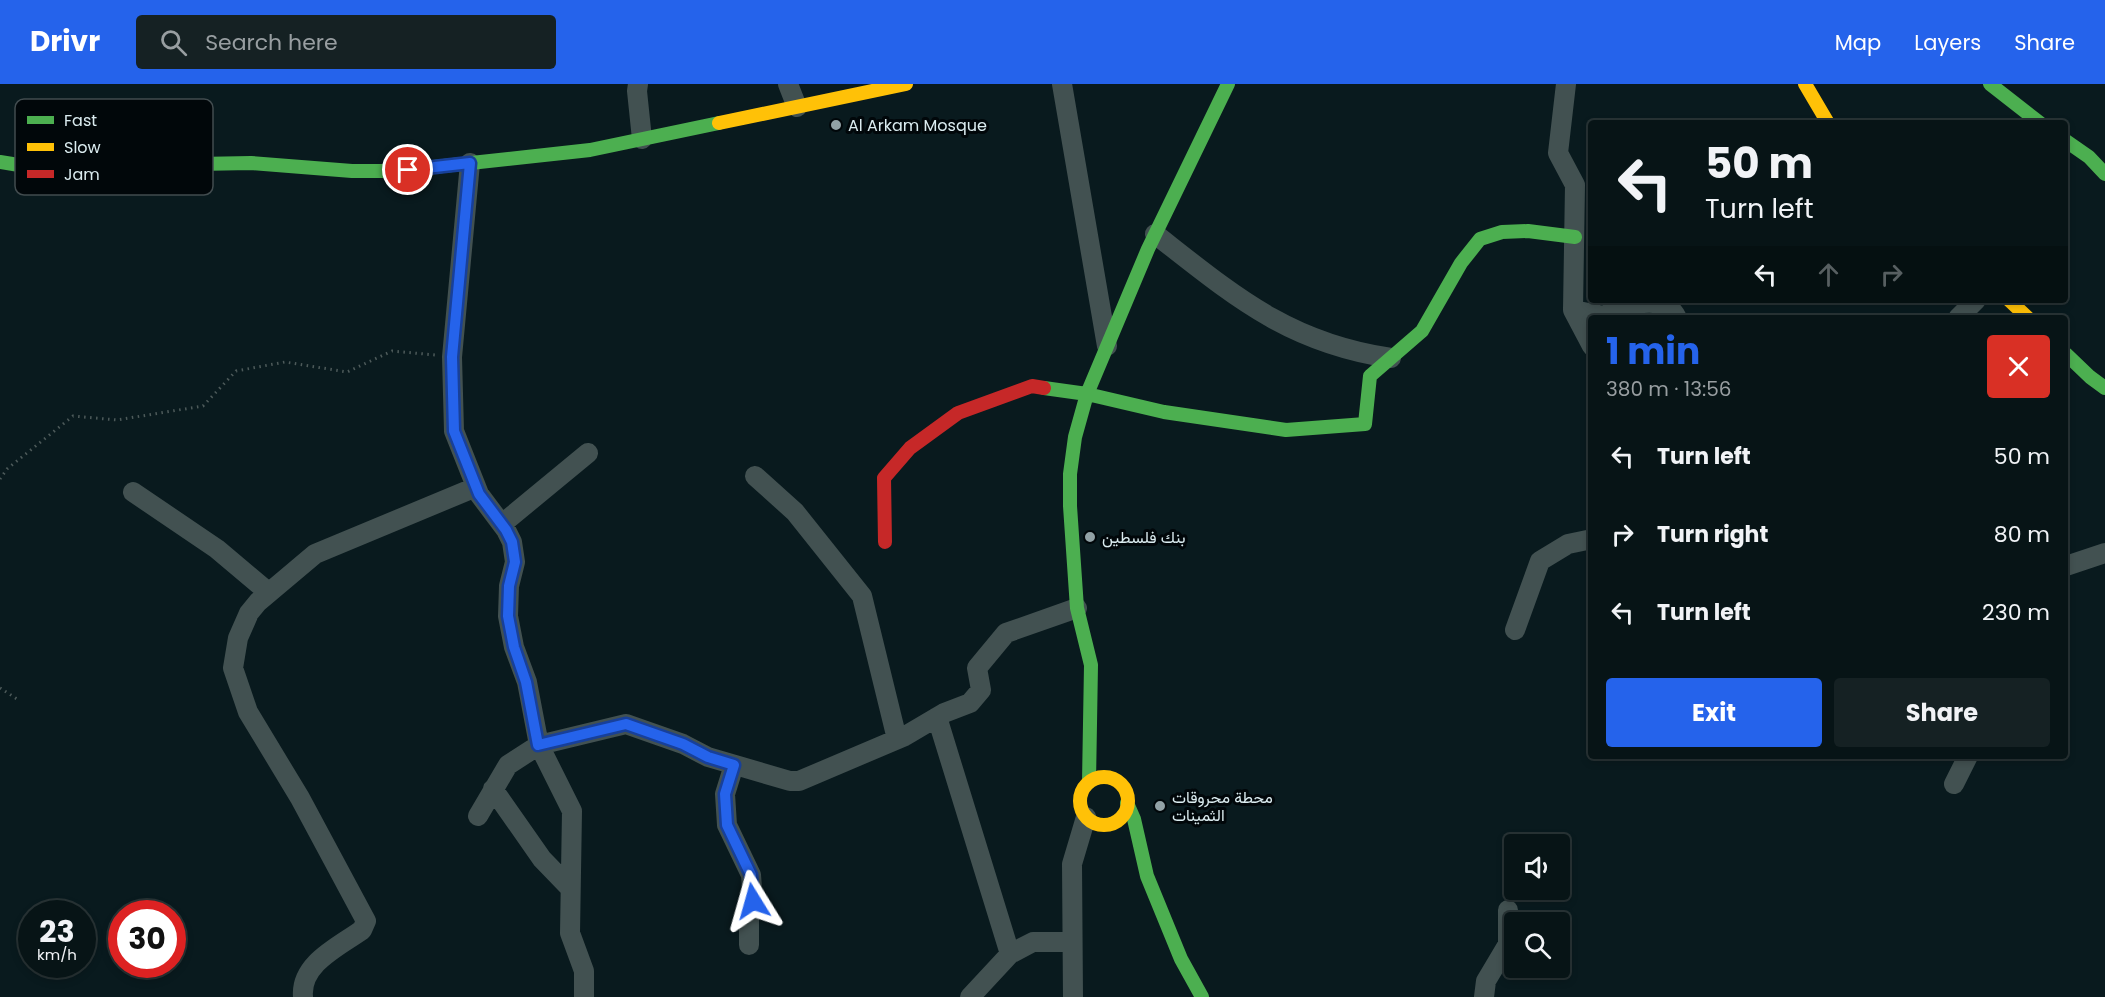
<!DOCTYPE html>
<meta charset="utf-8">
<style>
body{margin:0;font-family:Poppins,Vazirmatn,sans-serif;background:#152123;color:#f1f3f6;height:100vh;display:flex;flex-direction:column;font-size:22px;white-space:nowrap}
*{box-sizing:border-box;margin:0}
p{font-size:20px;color:#989ea1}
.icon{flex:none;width:33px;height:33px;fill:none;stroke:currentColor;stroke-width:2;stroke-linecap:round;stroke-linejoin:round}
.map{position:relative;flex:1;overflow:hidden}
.side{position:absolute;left:1588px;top:231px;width:480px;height:444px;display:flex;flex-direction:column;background:#071416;border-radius:6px;box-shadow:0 3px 9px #0003,0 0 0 2px #283335}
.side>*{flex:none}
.hud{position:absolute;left:1588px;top:36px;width:480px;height:183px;border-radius:6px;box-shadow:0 3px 9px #0003,0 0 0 2px #283335;background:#071416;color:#f1f3f6;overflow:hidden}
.tools{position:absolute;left:1504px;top:750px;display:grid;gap:12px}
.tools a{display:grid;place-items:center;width:66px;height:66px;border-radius:6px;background:#071416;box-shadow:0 3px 9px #0003,0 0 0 2px #283335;font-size:30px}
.speed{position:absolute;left:18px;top:816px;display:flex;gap:12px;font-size:30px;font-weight:700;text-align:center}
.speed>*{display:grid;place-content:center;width:78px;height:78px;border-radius:50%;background:#071416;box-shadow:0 3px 9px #0003,0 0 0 2px #283335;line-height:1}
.speed small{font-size:15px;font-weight:400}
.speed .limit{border:9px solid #d22;background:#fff;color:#111}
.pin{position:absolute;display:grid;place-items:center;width:51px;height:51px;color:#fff;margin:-26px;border:3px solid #fff;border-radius:50%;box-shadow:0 2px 6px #0007}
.me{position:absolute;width:66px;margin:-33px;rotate:352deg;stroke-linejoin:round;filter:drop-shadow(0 0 4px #0008)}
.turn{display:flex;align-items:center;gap:21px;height:126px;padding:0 18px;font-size:27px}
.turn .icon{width:78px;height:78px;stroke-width:2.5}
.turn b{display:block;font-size:42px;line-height:51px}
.lanes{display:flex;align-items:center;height:57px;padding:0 18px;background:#0003;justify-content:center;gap:30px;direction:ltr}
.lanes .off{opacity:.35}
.round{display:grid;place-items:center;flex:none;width:63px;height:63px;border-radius:6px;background:#152123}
.head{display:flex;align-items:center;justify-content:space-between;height:102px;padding:0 18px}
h1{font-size:36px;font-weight:700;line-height:45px;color:#2563eb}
.action{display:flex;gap:12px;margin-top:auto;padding:12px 18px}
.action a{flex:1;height:69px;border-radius:6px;background:#2563eb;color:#fff;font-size:24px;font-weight:700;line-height:69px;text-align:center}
.action a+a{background:#152123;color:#f1f3f6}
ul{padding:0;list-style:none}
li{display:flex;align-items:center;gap:18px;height:78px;padding:0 18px}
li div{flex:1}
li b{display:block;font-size:22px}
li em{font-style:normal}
header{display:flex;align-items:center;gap:36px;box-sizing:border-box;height:84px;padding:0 30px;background:#2563eb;color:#fff}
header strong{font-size:28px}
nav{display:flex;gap:33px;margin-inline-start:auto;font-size:21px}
.search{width:420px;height:54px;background:#152123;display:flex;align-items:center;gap:15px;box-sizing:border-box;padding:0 21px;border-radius:6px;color:#989ea1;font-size:22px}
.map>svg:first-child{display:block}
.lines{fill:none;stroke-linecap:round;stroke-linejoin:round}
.path{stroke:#4d5a5a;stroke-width:3;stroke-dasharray:1.5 4.5;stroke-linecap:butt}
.street{stroke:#425151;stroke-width:20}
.fast{stroke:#4caf50;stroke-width:14}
.slow{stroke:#ffc107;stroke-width:14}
.jam{stroke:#c62828;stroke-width:14}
.route-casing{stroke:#184099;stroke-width:15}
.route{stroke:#2563eb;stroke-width:10}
.poi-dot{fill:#92a2a6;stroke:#01070a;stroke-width:2}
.labels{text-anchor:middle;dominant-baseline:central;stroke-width:6;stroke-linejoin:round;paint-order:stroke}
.poi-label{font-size:16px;fill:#dbecf0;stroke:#01070a;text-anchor:start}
.key{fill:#01070a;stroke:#424c4f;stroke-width:1.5}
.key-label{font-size:16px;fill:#dbecf0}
</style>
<header>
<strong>Drivr</strong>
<div class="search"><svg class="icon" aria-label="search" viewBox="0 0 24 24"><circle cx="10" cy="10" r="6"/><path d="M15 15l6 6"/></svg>Search here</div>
<nav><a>Map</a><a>Layers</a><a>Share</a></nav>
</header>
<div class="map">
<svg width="2105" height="913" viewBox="0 0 2105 913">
<rect width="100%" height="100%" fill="#091a1e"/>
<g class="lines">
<!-- path -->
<path class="path" d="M0,395l7,-10 66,-53 44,4 86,-14 33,-35 49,-9 62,10 45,-21 43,4
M0,604l20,13"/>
<!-- street -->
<path class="street" d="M638,0l-1,7 5,48
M788,0l9,23
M1062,0l45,262
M1566,0l-8,69 17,32 -2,125 19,36
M470,79l-18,194 2,74 25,63 27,36 6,12 3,20 -6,24 -1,30 6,31 13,35 12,63 -31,20 -30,51
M1155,150c78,61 133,109 236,124
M1573,226l31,6c19,-10 60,-25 73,2
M1958,234l18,-18
M755,392l40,36 67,84 35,143
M133,408l84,57 51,43
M502,440l86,-71
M2066,482l39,-13
M1515,546l25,-69 28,-17 24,-5
M937,633l73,237
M734,681l-9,29 2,31 24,50 2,26 -4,13v31
M1954,700l14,-28
M493,705l49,70 28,29
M303,913c-3,-33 35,-50 59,-67l4,-9 -66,-123 -52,-86 -15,-44 5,-30 11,-25 9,-11 57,-48 161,-67
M584,913v-26l-14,-38 2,-122 -33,-66 87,-21 57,20 25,13 82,24h9l106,-45 39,-23 26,-10 11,-13 -4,-22 29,-35 71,-25
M970,913l40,-43 23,-12h39
M1073,913l-1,-133 14,-47
M1484,913l2,-16 22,-37v-34"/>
<!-- fast -->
<path class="fast" d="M1990,0l50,39
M2066,57l23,16 16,17
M0,78l37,6 40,3 67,-6 107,-2 101,8h45l193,-21 129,-27
M2066,270l24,23 15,11
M1044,304l43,6 77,18 122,18 79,-6 5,-48 52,-45 39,-68 19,-24 22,-7 26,-1 47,6
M1089,698l2,-117 -14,-57 -7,-102v-32l5,-37 12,-43 61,-145 80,-165
M1127,719l7,16 13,57 34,83 21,38"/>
<!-- slow -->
<path class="slow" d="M1805,0l23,39
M719,39l187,-39
M2009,216l19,18
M1080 717a24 24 0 1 1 48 0a24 24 0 1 1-48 0Z"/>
<!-- jam -->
<path class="jam" d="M885,458l-1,-64 26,-30 48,-35 74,-27 12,2"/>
</g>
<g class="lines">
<defs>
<path id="route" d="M408,86l62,-7 -18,194 2,74 25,63 27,36 6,12 3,20 -6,24 -1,30 6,31 12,35 12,63 88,-21 57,20 25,13 26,8 -9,29 2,31 24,50 2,26"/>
</defs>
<!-- route casing -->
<use href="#route" class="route-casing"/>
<!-- route -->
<use href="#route" class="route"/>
</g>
<!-- markers -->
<g class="poi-dot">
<circle cx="836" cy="41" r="6"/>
<circle cx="1090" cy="453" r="6"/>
<circle cx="1160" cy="722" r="6"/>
</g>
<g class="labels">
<!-- poi labels -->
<g class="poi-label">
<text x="848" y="41">Al Arkam Mosque</text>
<text x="1102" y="453">بنك فلسطين</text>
<text x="1172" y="713">محطة محروقات<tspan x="1172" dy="18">الثمينات</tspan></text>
</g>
</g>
<!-- legend -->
<rect x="15" y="15" width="198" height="96" rx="9" class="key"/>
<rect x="27" y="32" width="27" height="8" fill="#4caf50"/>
<rect x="27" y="59" width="27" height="8" fill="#ffc107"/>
<rect x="27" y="86" width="27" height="8" fill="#c62828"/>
<g class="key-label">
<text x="64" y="42">Fast</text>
<text x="64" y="69">Slow</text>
<text x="64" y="96">Jam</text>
</g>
</svg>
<div class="tools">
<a><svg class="icon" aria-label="sound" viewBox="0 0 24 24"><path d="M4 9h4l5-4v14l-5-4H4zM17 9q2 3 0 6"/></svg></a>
<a><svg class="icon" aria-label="search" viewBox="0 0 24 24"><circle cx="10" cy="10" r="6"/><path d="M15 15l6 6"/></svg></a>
</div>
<div class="speed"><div>23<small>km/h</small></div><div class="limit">30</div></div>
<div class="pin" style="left:408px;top:86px;background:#d93025"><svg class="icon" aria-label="arrive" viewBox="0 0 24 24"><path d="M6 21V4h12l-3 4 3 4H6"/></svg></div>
<svg class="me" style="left:753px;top:817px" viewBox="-20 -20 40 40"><path d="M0-17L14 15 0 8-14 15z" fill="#2563eb" stroke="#fff" stroke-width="4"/></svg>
<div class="hud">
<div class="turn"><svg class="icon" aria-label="left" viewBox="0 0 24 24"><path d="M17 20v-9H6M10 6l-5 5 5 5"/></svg><div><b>50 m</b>Turn left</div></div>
<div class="lanes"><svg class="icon" aria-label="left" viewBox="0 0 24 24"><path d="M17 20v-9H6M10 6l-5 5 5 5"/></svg><svg class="icon off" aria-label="ahead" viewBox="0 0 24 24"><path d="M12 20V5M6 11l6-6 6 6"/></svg><svg class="icon off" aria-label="right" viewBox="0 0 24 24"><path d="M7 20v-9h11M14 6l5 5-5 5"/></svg></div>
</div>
<section class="side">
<div class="head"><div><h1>1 min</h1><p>380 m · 13:56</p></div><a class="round" style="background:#d93025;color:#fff"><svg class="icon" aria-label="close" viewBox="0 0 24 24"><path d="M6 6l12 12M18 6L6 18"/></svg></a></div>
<ul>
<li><svg class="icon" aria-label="left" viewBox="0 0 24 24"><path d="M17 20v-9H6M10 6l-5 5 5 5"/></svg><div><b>Turn left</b></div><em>50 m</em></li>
<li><svg class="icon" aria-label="right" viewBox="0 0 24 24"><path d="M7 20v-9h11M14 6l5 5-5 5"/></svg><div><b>Turn right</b></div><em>80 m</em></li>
<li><svg class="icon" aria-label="left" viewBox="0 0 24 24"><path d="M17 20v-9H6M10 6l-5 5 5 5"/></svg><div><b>Turn left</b></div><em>230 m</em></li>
</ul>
<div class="action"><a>Exit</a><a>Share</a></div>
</section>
</div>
